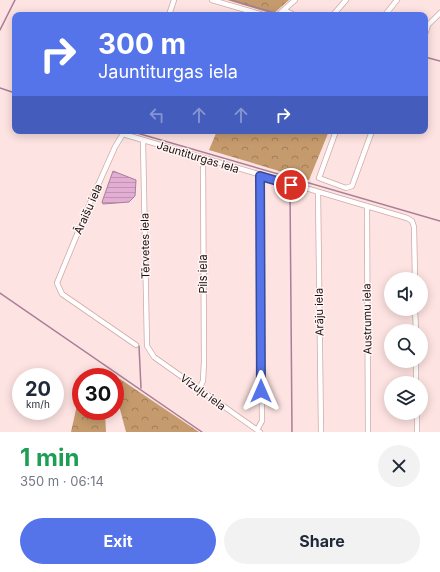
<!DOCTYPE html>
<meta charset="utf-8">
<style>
body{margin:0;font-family:Inter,sans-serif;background:#f2f2f3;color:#1f2937;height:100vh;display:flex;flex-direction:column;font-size:15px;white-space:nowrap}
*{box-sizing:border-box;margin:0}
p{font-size:13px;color:#747a83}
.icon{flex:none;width:22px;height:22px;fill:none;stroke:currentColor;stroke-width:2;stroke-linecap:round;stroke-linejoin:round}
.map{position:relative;height:432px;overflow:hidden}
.drawer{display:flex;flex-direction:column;background:#fff;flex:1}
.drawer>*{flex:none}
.top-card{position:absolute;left:12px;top:12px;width:416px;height:122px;border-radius:8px;box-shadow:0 2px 10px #0003;background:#5674ea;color:#fff;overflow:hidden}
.buttons{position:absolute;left:384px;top:272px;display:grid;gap:8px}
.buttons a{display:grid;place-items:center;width:44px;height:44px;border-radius:50%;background:#fff;box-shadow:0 2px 10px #0003;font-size:20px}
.speed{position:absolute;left:12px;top:368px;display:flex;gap:8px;font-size:20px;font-weight:700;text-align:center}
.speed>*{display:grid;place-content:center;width:52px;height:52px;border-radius:50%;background:#fff;box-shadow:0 2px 10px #0003;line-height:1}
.speed small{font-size:10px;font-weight:400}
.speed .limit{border:6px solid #d22;background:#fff;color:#111}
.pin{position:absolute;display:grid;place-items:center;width:34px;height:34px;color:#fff;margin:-17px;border:2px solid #fff;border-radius:50%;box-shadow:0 1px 4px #0007}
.me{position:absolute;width:44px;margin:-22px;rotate:0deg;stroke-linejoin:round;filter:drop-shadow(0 0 3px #0008)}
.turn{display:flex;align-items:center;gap:14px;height:84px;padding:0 20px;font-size:18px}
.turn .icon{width:52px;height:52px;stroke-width:2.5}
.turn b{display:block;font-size:28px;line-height:34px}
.lanes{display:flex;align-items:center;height:38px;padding:0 20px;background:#0003;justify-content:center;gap:20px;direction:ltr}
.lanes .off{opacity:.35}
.round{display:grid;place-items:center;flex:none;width:42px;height:42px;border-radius:21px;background:#f2f2f3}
.summary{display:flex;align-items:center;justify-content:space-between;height:68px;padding:0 20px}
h1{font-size:24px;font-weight:700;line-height:30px;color:#1e9e55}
.button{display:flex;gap:8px;margin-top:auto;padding:8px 20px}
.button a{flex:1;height:46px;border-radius:24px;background:#5674ea;color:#fff;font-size:16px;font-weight:700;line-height:46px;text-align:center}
.button a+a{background:#f2f2f3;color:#1f2937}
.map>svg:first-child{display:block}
.forest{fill:url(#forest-crowns)}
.water{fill:url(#water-rules);stroke:#a87e98}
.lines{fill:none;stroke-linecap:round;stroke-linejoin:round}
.stream{stroke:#a87e98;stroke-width:1.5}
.minor-casing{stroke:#d2a9a6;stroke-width:6}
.minor{stroke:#fff;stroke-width:4.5}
.route-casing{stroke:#384b98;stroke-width:10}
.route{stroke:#5674ea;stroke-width:7}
.labels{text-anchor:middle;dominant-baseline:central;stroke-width:3;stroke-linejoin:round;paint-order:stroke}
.street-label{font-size:11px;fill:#1d0f0e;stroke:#fef5f4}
</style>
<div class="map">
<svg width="440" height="432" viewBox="0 0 440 432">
<defs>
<pattern id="forest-crowns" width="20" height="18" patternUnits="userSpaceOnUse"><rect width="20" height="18" fill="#c59b6d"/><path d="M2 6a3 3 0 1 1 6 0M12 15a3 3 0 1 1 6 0" fill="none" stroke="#9f7d58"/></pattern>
<pattern id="water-rules" width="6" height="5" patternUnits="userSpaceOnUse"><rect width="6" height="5" fill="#e3aed3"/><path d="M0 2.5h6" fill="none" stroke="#c294b4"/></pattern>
</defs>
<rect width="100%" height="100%" fill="#fde3e1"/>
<!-- forest -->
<path class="forest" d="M227,0h62l-16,14z
M217,131h112l-20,49 -100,-30z
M120,379l79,53h-73l-10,-38z
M81,387v24h24l1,21h-35z"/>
<!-- water -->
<path class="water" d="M113,171l23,9 -1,16 -6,6 -26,2 -1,-2z"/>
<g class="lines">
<!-- stream -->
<path class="stream" d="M231,0l44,13
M0,30l15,-30
M425,57l15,4
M0,88l15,5
M130,131l310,90
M290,190l2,242
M0,293l202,139
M139,346l2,42"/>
<defs>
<path id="minor" d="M212,0l51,15
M284,10l10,5
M169,15l5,-15
M278,15l17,-15
M333,15l13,-15
M385,15l12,-15
M425,24l3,1 12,-12
M425,34l3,-9
M336,131l-17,47 27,10 6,-2 20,-55
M124,132l-9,15 -25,56 -33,80 5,11 74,51
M123,134l284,84 5,3 2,6 1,52
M143,141l4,205 7,11 106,75
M318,192l3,240
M367,206l1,226
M415,309l1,22
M416,361v22
M199,389l4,-8 1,-20 -1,-203
M417,413v19
M257,430l5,-9 -2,-245"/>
</defs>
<!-- minor casing -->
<use href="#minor" class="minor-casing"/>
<!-- minor -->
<use href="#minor" class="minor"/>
</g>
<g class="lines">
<defs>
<path id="route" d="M261,391l-1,-215 31,9"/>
</defs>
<!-- route casing -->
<use href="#route" class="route-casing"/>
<!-- route -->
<use href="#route" class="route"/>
</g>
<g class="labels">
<!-- street labels -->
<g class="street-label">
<text transform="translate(198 157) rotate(17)">Jauntiturgas iela</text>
<text transform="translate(88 209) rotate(-66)">Āraišu iela</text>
<text transform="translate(145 246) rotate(-91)">Tērvetes iela</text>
<text transform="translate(203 274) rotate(-90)">Pils iela</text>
<text transform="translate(319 312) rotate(-91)">Arāju iela</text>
<text transform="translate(367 319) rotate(-91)">Austrumu iela</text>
<text transform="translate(203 392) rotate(36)">Vizuļu iela</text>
</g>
</g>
</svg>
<div class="buttons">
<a><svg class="icon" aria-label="sound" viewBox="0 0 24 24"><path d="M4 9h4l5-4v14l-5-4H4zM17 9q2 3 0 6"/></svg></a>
<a><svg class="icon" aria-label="search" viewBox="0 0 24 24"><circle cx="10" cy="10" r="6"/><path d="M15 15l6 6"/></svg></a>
<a><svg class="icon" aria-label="layers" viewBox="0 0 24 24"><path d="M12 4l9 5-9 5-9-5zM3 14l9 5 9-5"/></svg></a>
</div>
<div class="speed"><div>20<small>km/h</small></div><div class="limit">30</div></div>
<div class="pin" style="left:291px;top:185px;background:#d93025"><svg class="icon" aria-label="arrive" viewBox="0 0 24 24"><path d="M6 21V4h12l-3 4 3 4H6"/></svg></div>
<svg class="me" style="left:261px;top:391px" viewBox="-20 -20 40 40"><path d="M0-17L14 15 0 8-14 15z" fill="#5674ea" stroke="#fff" stroke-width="4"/></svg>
<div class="top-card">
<div class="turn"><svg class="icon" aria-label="right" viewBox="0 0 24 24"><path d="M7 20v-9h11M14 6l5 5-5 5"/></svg><div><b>300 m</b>Jauntiturgas iela</div></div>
<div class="lanes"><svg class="icon off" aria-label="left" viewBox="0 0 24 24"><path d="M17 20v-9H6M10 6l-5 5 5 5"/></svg><svg class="icon off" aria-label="ahead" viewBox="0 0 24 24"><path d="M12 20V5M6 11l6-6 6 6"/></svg><svg class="icon off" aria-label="ahead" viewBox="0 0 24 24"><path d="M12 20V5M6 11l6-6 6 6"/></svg><svg class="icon" aria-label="right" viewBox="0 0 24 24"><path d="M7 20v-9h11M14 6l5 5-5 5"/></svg></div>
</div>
</div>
<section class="drawer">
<div class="summary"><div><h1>1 min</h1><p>350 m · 06:14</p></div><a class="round"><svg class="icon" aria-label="close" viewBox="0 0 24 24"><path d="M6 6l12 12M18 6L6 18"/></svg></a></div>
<div class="button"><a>Exit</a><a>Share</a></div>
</section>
